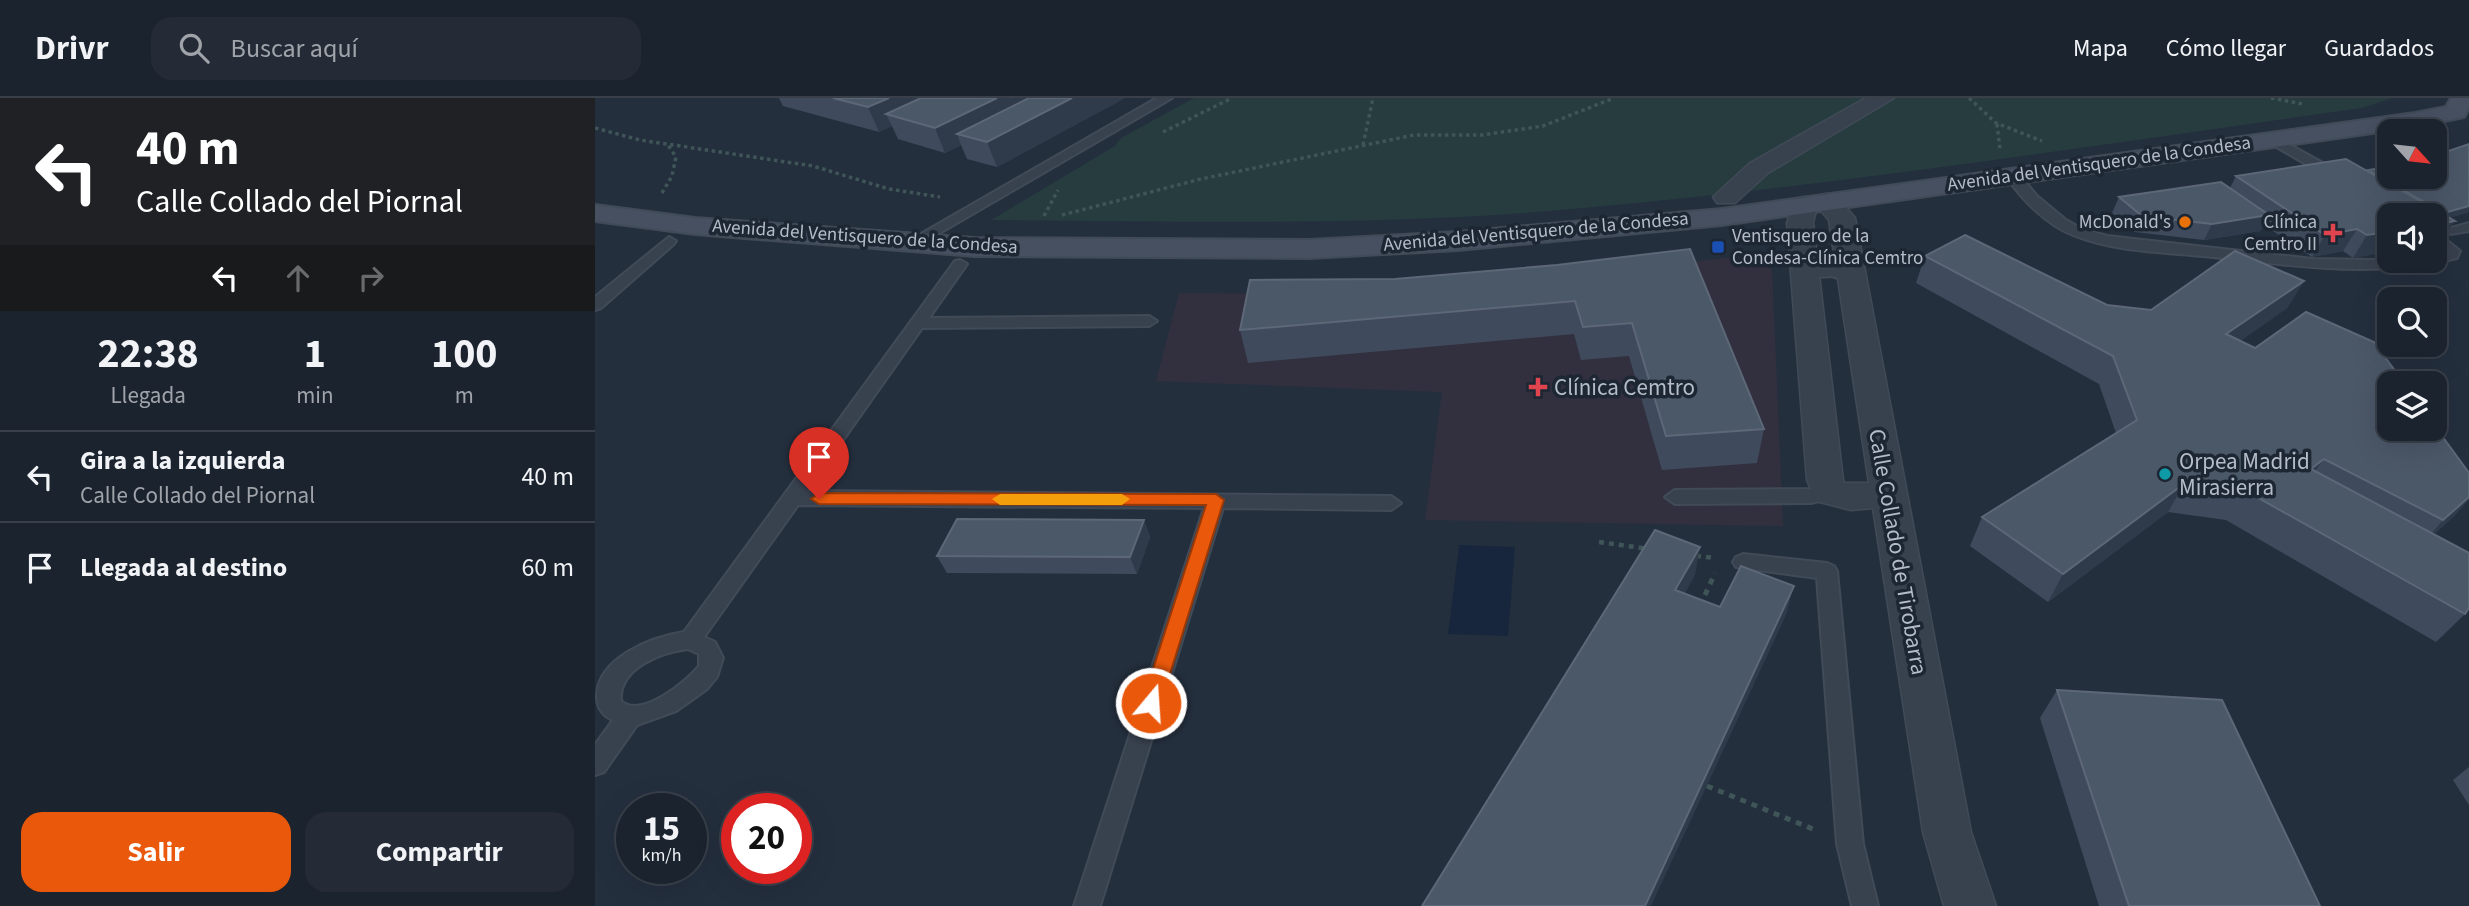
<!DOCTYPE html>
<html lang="es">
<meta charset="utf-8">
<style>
body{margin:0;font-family:"Source Sans 3",sans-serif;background:#242b36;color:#f1f3f6;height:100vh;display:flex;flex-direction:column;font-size:26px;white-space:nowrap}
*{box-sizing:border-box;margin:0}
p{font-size:23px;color:#a0a4aa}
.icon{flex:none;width:38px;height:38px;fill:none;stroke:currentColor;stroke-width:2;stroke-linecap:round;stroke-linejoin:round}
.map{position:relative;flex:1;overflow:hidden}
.sheet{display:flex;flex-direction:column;background:#1b232e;width:595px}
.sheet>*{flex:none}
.banner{background:#202124;color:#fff;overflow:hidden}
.needle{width:46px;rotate:117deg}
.tools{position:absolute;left:1782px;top:21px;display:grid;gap:14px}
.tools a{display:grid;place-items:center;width:70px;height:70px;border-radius:14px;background:#1b232e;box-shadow:0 7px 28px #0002,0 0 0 2px #39404a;font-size:35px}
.speed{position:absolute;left:21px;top:695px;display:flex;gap:14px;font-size:35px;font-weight:700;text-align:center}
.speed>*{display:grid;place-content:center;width:91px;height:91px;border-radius:50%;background:#1b232e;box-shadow:0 7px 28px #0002,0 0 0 2px #39404a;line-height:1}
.speed small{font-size:18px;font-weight:400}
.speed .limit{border:10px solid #d22;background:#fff;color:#111}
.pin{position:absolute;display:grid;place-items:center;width:60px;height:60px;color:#fff;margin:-72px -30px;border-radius:50% 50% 50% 0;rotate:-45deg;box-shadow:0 0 7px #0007}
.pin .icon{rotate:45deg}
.me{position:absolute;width:77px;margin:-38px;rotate:18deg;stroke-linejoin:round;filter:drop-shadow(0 0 5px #0008)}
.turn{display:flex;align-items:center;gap:24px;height:147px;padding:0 21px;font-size:32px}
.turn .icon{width:91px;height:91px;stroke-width:2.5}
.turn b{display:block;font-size:49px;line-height:60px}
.lanes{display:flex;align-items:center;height:66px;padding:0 21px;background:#0003;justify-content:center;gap:35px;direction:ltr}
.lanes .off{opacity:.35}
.eta{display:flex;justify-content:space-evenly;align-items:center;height:119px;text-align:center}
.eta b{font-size:42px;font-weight:700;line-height:49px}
.cta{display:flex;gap:14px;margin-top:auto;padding:14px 21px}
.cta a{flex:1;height:80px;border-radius:21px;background:#ea580c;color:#fff;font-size:28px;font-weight:700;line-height:80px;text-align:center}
.cta a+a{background:#242b36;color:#f1f3f6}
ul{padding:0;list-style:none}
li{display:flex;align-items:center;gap:21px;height:91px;padding:0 21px;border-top:2px solid #39404a}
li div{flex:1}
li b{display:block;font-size:26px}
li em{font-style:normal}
header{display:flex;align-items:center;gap:42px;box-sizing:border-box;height:98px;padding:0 35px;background:#1b232e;border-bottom:2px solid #39404a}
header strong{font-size:33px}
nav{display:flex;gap:38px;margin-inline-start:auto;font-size:24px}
.search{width:490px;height:63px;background:#242b36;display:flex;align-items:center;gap:18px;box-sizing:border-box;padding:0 24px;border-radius:21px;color:#a0a4aa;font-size:26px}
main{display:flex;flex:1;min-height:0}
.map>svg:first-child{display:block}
.medical{fill:#32303f}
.green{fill:#263c3f}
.water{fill:#17263c}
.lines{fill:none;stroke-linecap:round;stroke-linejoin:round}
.lane-casing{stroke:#414a57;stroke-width:4}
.street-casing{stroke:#414a57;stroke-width:3}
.secondary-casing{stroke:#414a57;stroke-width:4}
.path-far2{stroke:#3f5557;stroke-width:3.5;stroke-dasharray:3.5 3.5;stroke-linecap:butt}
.path-far1{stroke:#3f5557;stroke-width:4.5;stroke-dasharray:5 5;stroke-linecap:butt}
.path{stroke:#3f5557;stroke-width:5;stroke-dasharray:6 6;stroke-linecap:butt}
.lane{fill:#38414e;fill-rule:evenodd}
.street{fill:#38414e;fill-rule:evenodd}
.secondary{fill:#465061;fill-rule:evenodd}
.wall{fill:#3f4b5c}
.shaded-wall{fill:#2f3b4b}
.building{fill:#4b5868;stroke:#5c6777;stroke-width:2}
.route{fill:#ea580c;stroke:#983908;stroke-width:2}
.slow{fill:#f59e0b}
.food-dot{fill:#e8710a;stroke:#1d2633;stroke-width:2.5}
.health-dot{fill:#e0444e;stroke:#1d2633;stroke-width:2.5}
.transit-dot{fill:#1a4fb4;stroke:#1d2633;stroke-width:2.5}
.culture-dot{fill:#0f9aa8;stroke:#1d2633;stroke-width:2.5}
.labels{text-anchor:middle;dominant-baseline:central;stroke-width:7;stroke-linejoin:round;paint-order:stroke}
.far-street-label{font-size:19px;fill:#b4bcc9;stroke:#1d2633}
.far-poi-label{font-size:19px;fill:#b4bcc9;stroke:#1d2633;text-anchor:end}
.poi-label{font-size:23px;fill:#b4bcc9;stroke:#1d2633;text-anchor:start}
.street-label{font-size:23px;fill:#b4bcc9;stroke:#1d2633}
</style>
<header>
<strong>Drivr</strong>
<div class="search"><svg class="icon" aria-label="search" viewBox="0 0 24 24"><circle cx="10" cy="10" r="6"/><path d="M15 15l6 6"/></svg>Buscar aquí</div>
<nav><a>Mapa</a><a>Cómo llegar</a><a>Guardados</a></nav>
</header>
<main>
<section class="sheet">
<div class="banner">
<div class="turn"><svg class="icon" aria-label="left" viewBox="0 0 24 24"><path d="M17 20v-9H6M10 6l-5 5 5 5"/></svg><div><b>40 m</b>Calle Collado del Piornal</div></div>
<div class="lanes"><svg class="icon" aria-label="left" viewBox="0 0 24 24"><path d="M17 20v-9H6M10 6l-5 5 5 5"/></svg><svg class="icon off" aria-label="ahead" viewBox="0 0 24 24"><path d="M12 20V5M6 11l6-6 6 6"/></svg><svg class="icon off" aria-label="right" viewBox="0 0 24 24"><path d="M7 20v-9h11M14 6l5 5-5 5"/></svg></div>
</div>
<div class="eta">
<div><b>22:38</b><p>Llegada</p></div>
<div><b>1</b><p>min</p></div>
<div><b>100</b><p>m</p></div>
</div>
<ul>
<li><svg class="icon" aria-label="left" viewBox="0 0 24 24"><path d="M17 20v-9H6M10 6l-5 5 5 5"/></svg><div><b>Gira a la izquierda</b><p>Calle Collado del Piornal</p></div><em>40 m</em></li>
<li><svg class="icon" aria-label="arrive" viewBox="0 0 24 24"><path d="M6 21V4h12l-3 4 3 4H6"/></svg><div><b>Llegada al destino</b></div><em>60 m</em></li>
</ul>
<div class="cta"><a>Salir</a><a>Compartir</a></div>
</section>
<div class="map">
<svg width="1874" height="808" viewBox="0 0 1874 808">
<rect width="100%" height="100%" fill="#242f3e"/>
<!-- medical -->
<path class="medical" d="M1144,158l33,13 11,257 -358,-6 17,-128 -286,-11 23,-88 211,1 213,-20z"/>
<!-- green -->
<path class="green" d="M599,0h1198l-30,10c-279,39 -558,83 -838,105 -177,13 -356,8 -533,7l124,-74 6,-8z"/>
<!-- water -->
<path class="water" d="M864,447l56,2 -7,89 -60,-2z"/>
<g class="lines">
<defs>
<path id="lane" d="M562,0h15l-253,147h-10l-2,-3z
M1677,37l71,39 2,3 -12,3 -65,-38 -2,-3z
M1839,50l15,7v6l-15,-3z
M1413,75h10l19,23 29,24 16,9 25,7 206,23 121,2v-6l11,-3 -11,-10v-12l26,21 -3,7c-82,21 -168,7 -253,-2 -43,-4 -89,-4 -131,-21 -26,-10 -52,-36 -67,-59z
M1874,125v8l-18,3 -7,-4z
M74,139l7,4 -2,3 -73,64 -6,2v-13z
M365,162l7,4 -38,54 220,-2 8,5 -8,5 -227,2 -115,163 584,5 10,7 -10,7 -168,-2 -123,398h-26l130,-398 -406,-3 -94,132 11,5 8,16 -6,19 -10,12 -31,22 -39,14 -33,47 -9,3v-30l18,-25c-9,-3 -15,-11 -16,-21 -2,-41 55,-62 87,-67l271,-371zM93,551l11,5v12c-13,16 -58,53 -78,35 -3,-33 41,-49 67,-52z
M1238,169l28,11 -8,5 -21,-7 -27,2 -8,-5 8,-5z
M1234,387l10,7 -3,5 -25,6 -136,1 -10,-7 10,-7 136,-1z
M1148,456l84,9 7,3 3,5 26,273 15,62h-26l-15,-62 -20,-266 -81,-11 -3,-5 3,-5z"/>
<path id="street" d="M1271,0h28l-126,75 -33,30h-18l-4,-6 37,-34z
M1232,96l9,2 19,22 116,614 25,74h-52l-21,-74 -50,-324 -22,2 -35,-9 -9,-21 -20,-257 8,-24 9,-2 10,4 4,-5zM1222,108l12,14 40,263h-25l-1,-3 -30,-257z"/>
<path id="secondary" d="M1856,0h18v10l-5,9 -49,10 -693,98 -264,25 -149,8 -334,-2 -280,-22 -100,-13v-16l100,13 280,20 334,2 149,-8 264,-23 693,-96 31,-6z"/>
</defs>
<!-- lane casing -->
<use href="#lane" class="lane-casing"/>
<!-- street casing -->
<use href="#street" class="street-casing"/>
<!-- secondary casing -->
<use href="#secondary" class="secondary-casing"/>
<!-- path-far2 -->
<path class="path-far2" d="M1374,0l27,25 46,18
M1676,0l32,6
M1402,26l3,25
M0,30l45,12 173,26 76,23 51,8
M568,34l69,-34
M768,47l10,-47
M67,95l10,-17 4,-19 -8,-12
M467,117l139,-36 213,-44h68l61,-9 71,-28
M449,118l14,-26"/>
<!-- path-far1 -->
<path class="path-far1" d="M1004,444l50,7
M1101,458l19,2"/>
<!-- path -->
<path class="path" d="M1105,508l15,-33
M1112,688l106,43"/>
<!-- lane -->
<use href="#lane" class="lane"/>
<!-- street -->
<use href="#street" class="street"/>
<!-- secondary -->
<use href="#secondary" class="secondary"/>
</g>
<!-- wall -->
<path class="wall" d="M184,0h346l-128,69 -30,-8 -6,-14 -16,8 -47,-14 -6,-13 -13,6 -96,-26z
M1874,46v68l-20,6 -10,25 -5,1v-29l-81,43 -10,-7 -31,6 -48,-32 -4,6 -56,9 -69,-8 -23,-19 7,-16 111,-9 6,-12 131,-5 1,-1 21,7z
M1095,151l74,180 -7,34 -95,7 -33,-114 -48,4 -7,-26 -326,29 -8,-33 155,-51 162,-14z
M1330,158l182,49 44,5 153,-29 -17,27 -47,33 229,132v26l-15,17 -21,19 32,79 -29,28 -210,-122 -58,-8 -120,90 -78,-56 12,-29 134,-84 -17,-49 -183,-101z
M549,422l6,17 -13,37 -190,-1 -10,-17z
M1462,592l263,216h-221l-59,-188z
M1874,669v38l-16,-25z"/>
<!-- shaded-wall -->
<path class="shaded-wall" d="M294,0h64l-67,16 6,12 -13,6 -11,-25z
M402,0h56l-96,36 4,11 -16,8 -10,-25z
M477,0h53l-128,69 -10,-25z
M1874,108v6l-31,9 6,-8z
M1674,117l-9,16 -56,9 8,-16z
M1860,123l-16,22 -5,1v-19z
M1762,131l-14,22 -31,6 13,-22z
M1794,134v20l-36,6 14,-23z
M1709,183l-17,27 -77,54 16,-28z
M1729,361l-21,29 8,-19z
M1590,385l-17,29 -120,90 15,-28z
M1874,399v2l-15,17 -36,33 25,-29z
M549,422l6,17 -13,37 -7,-17z
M1105,449l-5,28 -24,44 4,-29z
M1199,488l-8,29 -135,291h-6z"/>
<!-- building -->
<path class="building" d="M238,0h56l-21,9z
M326,0h76l-62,30 -49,-14z
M434,0h43l-85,44 -30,-8z
M1874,46v62l-25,7 -76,-43 21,-3v10h45v-21z
M1751,61l109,62 -21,4v-10h-45v17l-22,3 -10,-6 -32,6 -89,-59z
M1626,84l48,33 -57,9 -70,-8 -23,-19z
M1370,137l142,70 44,5 84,-59 69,30 -78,53 29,14 51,-36 68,30 30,41h-15v46h45v-4l35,48v24l-26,23 -119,-61 -13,10 158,84v55l-4,6 -219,-123 -61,-8 -122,91 -81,-57 155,-97 -24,-64 -188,-100z
M1095,151l74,180 -98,7 -34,-113 -49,4 -8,-26 -335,29 10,-50 145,-1 162,-14z
M362,421l187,1 -14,37 -193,-1z
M1060,432l45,17 -25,43 45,17 21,-41 53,20 -149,320h-223z
M1462,592l165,10 98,206h-191z"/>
<!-- route -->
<path class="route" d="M224,395l397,1 8,6 -63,203 -3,5h-13l-3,-5 64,-198 -387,-1 -8,-5z"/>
<!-- slow -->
<path class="slow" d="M405,396h122l8,5 -8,6h-122l-8,-6z"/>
<!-- markers -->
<circle class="food-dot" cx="1590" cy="124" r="7"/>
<g class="health-dot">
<path d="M1734.5 124.5h7v7h7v7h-7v7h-7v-7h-7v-7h7z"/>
<path d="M939.5 278.5h7v7h7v7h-7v7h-7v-7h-7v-7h7z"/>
</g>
<rect class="transit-dot" x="1116" y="142" width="14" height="14" rx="3.5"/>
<circle class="culture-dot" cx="1570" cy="376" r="7"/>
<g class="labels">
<!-- far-street labels -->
<g class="far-street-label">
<text transform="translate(1504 66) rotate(-8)">Avenida del Ventisquero de la Condesa</text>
<text transform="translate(941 134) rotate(-5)">Avenida del Ventisquero de la Condesa</text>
<text transform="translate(270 139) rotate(4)">Avenida del Ventisquero de la Condesa</text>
</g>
<!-- far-poi labels -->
<g class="far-poi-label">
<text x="1576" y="124">McDonald's</text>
<text x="1722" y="124">Clínica<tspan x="1722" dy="22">Cemtro II</tspan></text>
<text x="1137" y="138" text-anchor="start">Ventisquero de la<tspan x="1137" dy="22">Condesa-Clínica Cemtro</tspan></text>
</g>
<!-- poi labels -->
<g class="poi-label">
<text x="959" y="289">Clínica Cemtro</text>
<text x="1584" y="363">Orpea Madrid<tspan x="1584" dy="26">Mirasierra</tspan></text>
</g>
<!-- street labels -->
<g class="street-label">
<text transform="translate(1303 454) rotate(80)">Calle Collado de Tirobarra</text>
</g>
</g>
</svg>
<div class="tools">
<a><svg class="needle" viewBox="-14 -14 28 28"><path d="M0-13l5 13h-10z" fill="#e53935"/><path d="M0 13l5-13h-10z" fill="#a0a4aa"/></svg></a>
<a><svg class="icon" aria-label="sound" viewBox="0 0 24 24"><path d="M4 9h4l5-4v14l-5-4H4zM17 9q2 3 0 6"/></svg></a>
<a><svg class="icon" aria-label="search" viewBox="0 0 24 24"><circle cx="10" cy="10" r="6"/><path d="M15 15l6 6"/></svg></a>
<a><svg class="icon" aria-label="layers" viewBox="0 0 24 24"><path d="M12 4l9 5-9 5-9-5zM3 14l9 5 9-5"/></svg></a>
</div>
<div class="speed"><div>15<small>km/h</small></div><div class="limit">20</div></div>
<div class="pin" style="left:224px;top:401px;background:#d93025"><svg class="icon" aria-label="arrive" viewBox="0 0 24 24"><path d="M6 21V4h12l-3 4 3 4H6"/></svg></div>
<svg class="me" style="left:556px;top:605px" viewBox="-20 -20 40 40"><circle r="17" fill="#ea580c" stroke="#fff" stroke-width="3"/><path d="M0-11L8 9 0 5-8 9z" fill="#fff"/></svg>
</div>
</main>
